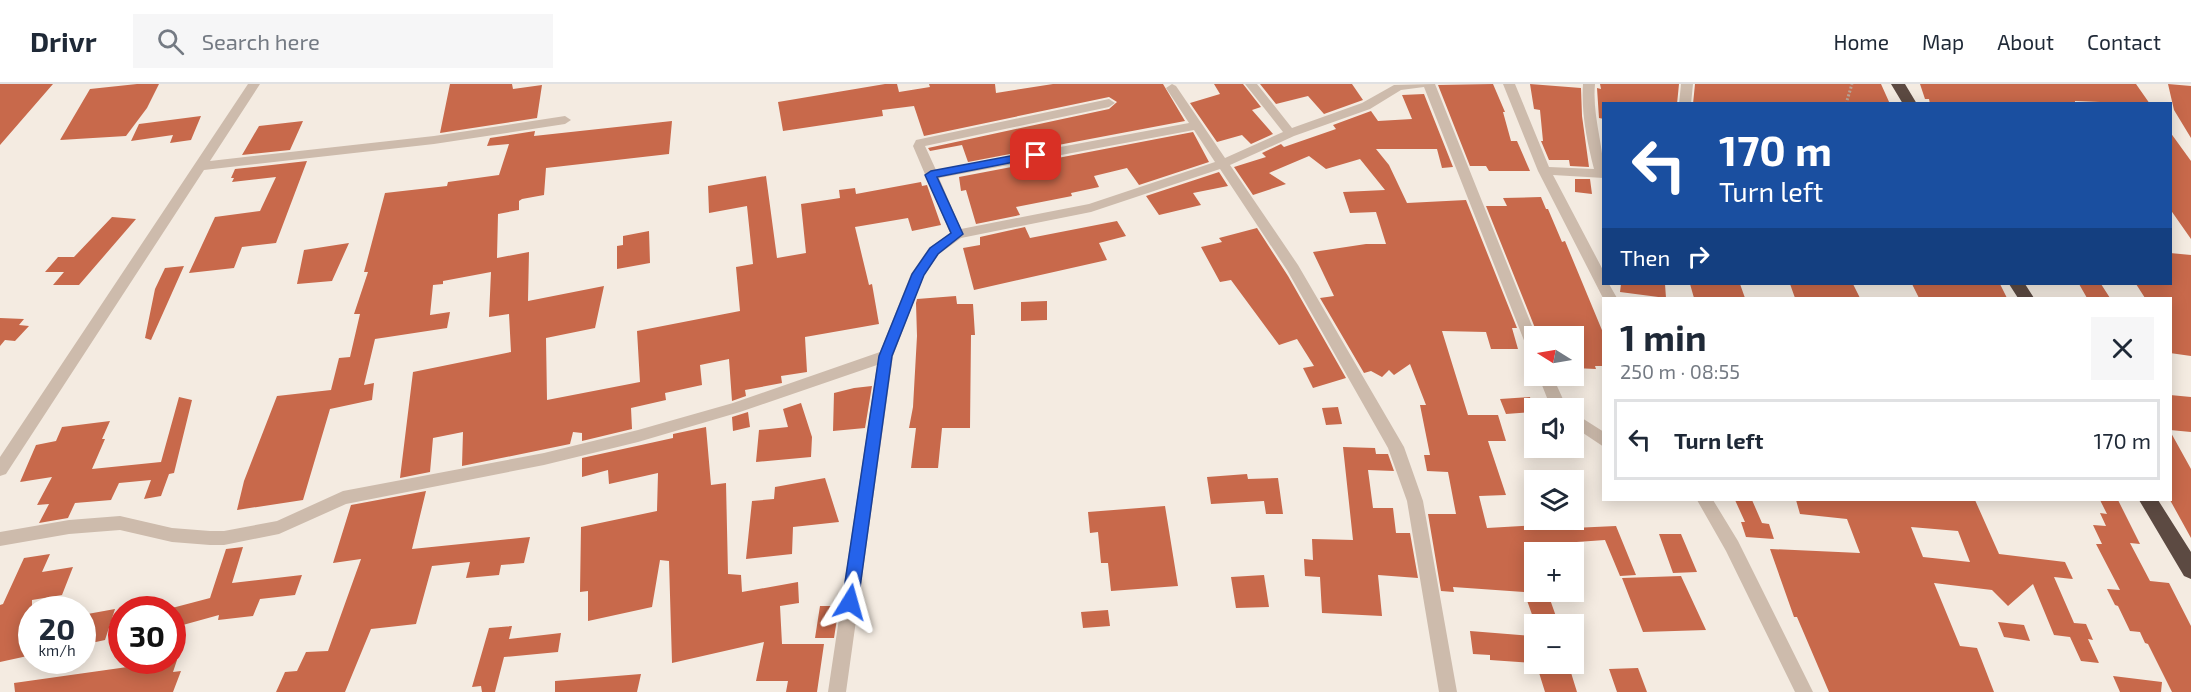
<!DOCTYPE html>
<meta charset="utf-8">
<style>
body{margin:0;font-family:"Exo 2",sans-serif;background:#f6f6f7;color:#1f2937;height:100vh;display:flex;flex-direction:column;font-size:22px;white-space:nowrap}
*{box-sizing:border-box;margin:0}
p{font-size:20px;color:#747a83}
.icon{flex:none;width:33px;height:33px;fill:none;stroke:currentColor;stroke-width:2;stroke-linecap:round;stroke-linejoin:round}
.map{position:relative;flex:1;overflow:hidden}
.drawer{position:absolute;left:1602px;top:213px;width:570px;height:204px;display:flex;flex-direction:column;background:#fff;border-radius:0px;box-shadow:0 3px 15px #0003}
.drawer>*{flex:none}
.hud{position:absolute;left:1602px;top:18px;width:570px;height:183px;border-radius:0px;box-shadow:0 3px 15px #0003;background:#1a4fa0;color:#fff;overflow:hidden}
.needle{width:39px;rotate:281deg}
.controls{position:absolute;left:1524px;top:242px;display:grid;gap:12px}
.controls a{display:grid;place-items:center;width:60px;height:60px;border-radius:0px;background:#fff;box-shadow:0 3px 15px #0003;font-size:30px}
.speed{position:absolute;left:18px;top:512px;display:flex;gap:12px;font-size:30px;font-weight:700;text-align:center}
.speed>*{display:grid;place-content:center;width:78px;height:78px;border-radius:50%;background:#fff;box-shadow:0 3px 15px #0003;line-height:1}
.speed small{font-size:15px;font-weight:400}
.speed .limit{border:9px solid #d22;background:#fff;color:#111}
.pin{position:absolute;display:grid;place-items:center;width:51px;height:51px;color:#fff;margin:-26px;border-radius:12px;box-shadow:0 3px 9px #0006}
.me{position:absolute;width:66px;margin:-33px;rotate:8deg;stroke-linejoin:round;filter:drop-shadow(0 0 4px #0008)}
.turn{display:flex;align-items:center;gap:21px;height:126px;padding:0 18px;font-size:27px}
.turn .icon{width:78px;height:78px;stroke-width:2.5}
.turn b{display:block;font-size:42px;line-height:51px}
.then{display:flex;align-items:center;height:57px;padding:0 18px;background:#0003;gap:12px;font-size:22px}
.round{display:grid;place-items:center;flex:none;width:63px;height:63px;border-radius:0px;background:#f6f6f7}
.summary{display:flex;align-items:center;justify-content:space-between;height:102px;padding:0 18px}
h1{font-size:36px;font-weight:700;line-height:45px}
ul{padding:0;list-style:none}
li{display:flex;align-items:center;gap:18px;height:81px;margin:0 12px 9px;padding:0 6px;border:3px solid #e0e1e3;border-radius:0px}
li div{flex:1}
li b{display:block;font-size:22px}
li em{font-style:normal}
header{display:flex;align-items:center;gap:36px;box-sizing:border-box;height:84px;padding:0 30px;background:#fff;border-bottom:2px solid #e0e1e3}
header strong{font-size:28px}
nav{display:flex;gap:33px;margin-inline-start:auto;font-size:21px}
.search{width:420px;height:54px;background:#f6f6f7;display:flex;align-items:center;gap:15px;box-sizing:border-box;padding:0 21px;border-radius:0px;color:#747a83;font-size:22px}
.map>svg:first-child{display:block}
.building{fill:#c8694b;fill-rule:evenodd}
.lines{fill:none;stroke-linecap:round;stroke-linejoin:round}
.path{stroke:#b9a596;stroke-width:3;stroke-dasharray:2 2;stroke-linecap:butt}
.minor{fill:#cdbbac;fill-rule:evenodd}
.highway{fill:#5c4a42;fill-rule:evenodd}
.route{fill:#2563eb;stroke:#184099;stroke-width:1.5}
</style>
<header>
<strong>Drivr</strong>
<div class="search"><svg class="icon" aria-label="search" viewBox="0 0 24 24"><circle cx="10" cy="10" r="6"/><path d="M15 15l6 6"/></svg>Search here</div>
<nav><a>Home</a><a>Map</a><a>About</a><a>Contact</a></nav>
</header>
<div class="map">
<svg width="2191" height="608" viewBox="0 0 2191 608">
<rect width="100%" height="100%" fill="#f4ebe1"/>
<!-- building -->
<path class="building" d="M0,0h53l-53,61z
M137,0h22l-12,24 -21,28 -66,4 30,-51z
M450,0h62l1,5 29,-4 -5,33 -97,15z
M885,0h12l2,8 31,-5 -1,-3h66l1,9 57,-9h110l22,37 -217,41 -6,-17 -32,6 -2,-3 181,-39 8,-7 -8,-5 -185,39 -10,-30 -32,4 1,6 -100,15 -5,-29z
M1214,0h29l18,23 -9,3 21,24 -22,10 -9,-9 -25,7 -27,-39 30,-9z
M1260,0h92l11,16 -39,14 -16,-18 -32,8z
M1493,0l12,28h-2l8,29h6l13,30h-41l-3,-5h-16l-32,-81z
M1530,0l51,4 1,28 7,51 -19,-1 -1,-6h-20l-8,-19h2l-3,-31 -6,-1z
M1600,0h79l-2,20h-73v15l-5,-1 -2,-30 4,1z
M1695,0h186l9,20h-197z
M1920,0h216l14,20 -75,-3v3h-145l-1,-5h-4z
M2168,0l23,2v52l-17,-28z
M1424,10l29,73 -11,1 -5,-19h-61l13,16 18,38 59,-3 51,128h-5l6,21h-27l-5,-17 -44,-1 26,84h30l8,26h-18l18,54 -27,1 8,32 85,-5 1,5 43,-2 20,49 -16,1 -15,-36 -71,5v46h13l11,31 -23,1 -11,-31 -71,-5 1,5 -13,-1 -13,-77h28l-8,-42 -21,-1 -3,-16h6l-10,-50h6l-16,-41 -16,11 -5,-5 -7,7 -11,-6 -7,2 -44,-75 14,-2 -21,-44 53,-8h20l-10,-32 -26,1 -7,-21 42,-2 -25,-31 -34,10 -17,-13 -40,17 17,11 -33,11 -19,-28 32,-10 -4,-4 19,-9 3,3 52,-18 -3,-4 38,-14 7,10 34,-2 -10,-24z
M201,32l-10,24 -21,3 3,-8 -42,6 8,-17z
M303,37l-13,29 -48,5 17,-29z
M672,37l-3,33 -123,14 -2,27 -22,4 -3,2v9l-21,4 -1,44 32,-6 -1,49 76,-15 -9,42 -49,10 1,62 93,-18 -3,-51 103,-20 -4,-44 17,-3 -6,-58 -38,7 -1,-27 58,-10 11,82 29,-5 -5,-49 39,-6 -1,-8 16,-2 1,6 65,-12 1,4 5,-1 14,40 -29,6 -4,-13 -53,9 14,58 3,-1 7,40 -74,13 2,35 -26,4 1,7 -37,7 1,6 -14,5 -3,-42 -29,6 2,20 -37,8 1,7 -35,8 1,21 -50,12v-8l-9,-1 -3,12 -108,22 1,-34 -30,6 -3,34 -30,6 13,-106 98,-20 -2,-38 -20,3 2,-45 -48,9v3l-10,1 -3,30 20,-3 -3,16 -72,11 -11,46 10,-2 -2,17 -42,9 -27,91 -66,10 7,-29 33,-85 54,-6 8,-32 11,-1 10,-43h-6l14,-42h-4l21,-79 62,-7 1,-4 51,-7 10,-31 -22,2 3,-8 45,-7 -1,5z
M1193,48l16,30 -70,23 -12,-17 -33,8 5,11 -28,6 1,3 -56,11 4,8 -44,9 -10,-34 -5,1 -2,-14z
M2170,48l21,29v78l-21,-30z
M307,77l-31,82 -34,4 -8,21 -45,5 26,-56 45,-6 16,-34 -44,5 2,-4h-3l4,-9z
M1219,88l9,14 -35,7 8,12 -42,10 -13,-19z
M1575,95h15l2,15 -17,-2z
M1541,113l5,12h2l14,33 3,-1 39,94v31h-9l1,3 -22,-1v-32h-17l-3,-7 -19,-1 -49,-122h21l-4,-8z
M112,133l24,2 -57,66h-26l11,-13h-19l13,-15h16z
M1117,137l9,15 -27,7 8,17 -133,30 -11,-42 17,-3v-8l45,-10 5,11z
M1257,144l31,48 58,102 -33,10 -10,-20 11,-2 -17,-27 -18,6 -48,-65 -11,2 -19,-35 21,-5 -3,-4z
M649,147l1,32 -33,6v-23l6,-1v-9z
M349,159l-17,38 -35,3 7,-34z
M2170,169l21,2v101l-21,-3v-55h-25l-9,-14h34z
M184,182l-33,74 -6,-2 10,-49 10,-21z
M1621,200h44l1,14 -46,-6z
M1690,200h50l5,14h-51z
M1790,200h63l7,14h-65z
M1912,200h88l7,14h-88z
M2079,200h22l9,14h-23z
M956,212l1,8h16l2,31h-4l-1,93h-28l-4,40h-27l5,-40h-7l4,-21 4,-71 -1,-33 1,-4z
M1047,217v19l-26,1v-19z
M0,234l24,1 -5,6 10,1 -14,15 -10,-1 -5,6z
M872,302l-7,42 -32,3 1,-38 20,-5z
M2170,311l21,2v35l-21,-2z
M179,313l13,3 -18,73 -5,1 -8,22 -17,3 7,-19 -32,3 -8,17 -36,3 -7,15 -29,5 10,-19 -12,1 15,-28 -32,5 16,-37 20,-4 6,-14 48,-6 -8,18h3l-13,30 69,-7z
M1530,313l4,15 -28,2 -6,-15z
M801,319l11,34 -1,20 -55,5 3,-32 29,-3 -5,-18z
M1338,323l4,17 -16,1 -4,-17z
M748,328l2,15 -17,4 -1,-14z
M706,343l5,58 15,-2 2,91 13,1 1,17 56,-10 1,21 -19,3 2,38h42l-7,48h-31l2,-11h-32l8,-39 -92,21 -3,-102 -9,-1 -8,47 -64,14v-30l-8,1 1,-65 76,-16 1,-38 -49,11 -1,-14 -26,7v-19l91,-20v-4z
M2170,347l21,38v69l-21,-38z
M1343,363l32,1 1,6h12l6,17 -26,-1 5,38h20l3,25h14l8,45 -40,-3 4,41 -60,-3 -2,-36 -15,-1 -1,-17 9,1 -1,-21 41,1z
M1247,390l1,5 30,-1 5,36h-17l-2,-13 -53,3 -4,-27z
M825,394l14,44 -46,5 -1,27 -46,5 6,-58 22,-2 1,-12z
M426,407l-14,58 118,-12 -6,26 -23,2 -2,10 -33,3 4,-16 -38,4 -16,58 -45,5 -26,63h-69l9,-20 12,-1 9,-19 22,-1 33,-92 -28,4 18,-58z
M1735,416h17l10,23 7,1 5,15 -28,-2 -5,-15h4z
M1796,416h179l24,54 66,8 8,17 -19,-2 20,46 12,1 7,16 -5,-1 11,24 -18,-2 -11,-24 -16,-2 -21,-51 -25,22 -16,-16 -58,-7 26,63 17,2 17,44h-165l-32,-75h-3l-24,-68 90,4 -13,-34 -47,-5zM1911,443l47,4 12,31 -47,-5z
M2100,416h18l22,44 -10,-1 20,38 19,2 22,43v66h-19l-24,-48 -3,-1 -5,-11 -10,-1 -12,-25 -3,-1 -8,-16 13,1 -24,-46h6l-9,-19 13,1 -6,-13 7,1z
M1165,422l13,80 -67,5 -3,-28h-7l-3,-31 -8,1 -2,-21z
M1659,450h22l16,38 -24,1z
M243,463l-11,36 70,-8 -7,20 -35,4 -7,17 -35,4 1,-5 -47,13v-20l38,-10 16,-49z
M50,470l-8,18 31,-5 -11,28 -30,5v55l-32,7v-57l3,-1 21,-46z
M1264,491l5,32 -33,1 -5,-31z
M1681,492l25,54 -63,2 -21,-54z
M820,522h19l-5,32h-19z
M115,525l-10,31 -23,5v-30z
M1108,526l2,16 -27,2 -2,-16z
M1998,538l26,3 6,16 -26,-4z
M512,542l-3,13 52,-6 -3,19 -54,5 -9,35h-13l-1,-6 -9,1 17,-59z
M1470,547l64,5v27l-44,-3v-5l-17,-1z
M177,576l-4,12 8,-1 -8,21h-158l-1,-9z
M1536,579h32l9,29h-32z
M1638,584l9,24h-30l-8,-23z
M641,590l-4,18h-82v-11z
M2113,592l49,6 -1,10h-41z"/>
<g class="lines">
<!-- path -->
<path class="path" d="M1846,20l6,-20"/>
<!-- minor -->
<path class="minor" d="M248,0h12l-50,77 224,-25 131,-20 6,4 -6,4 -131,20 -230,26 -198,304 -6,2v-19z
M1172,0l4,2 49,72 58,-26 -38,-48h12l35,44 70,-25 32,-18 41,-1 101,252h-2v17l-5,-1 -2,-4 -103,-261 -23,3 -31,19 -76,27 -64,29 68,100 106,182 19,54 34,191h-18l-32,-191 -19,-53 -101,-178 -67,-101 -129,43 -130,26 -22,16 -15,21 -31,81 -47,336h-18l49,-327 -137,47 -102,30 -94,23 -198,39 -67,30 -55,11h-14l-38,-3 -52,-12 -51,4 -69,12v-14l69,-12 51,-4 52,12 38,3h14l53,-10 66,-30 201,-38 94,-23 95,-27 147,-51 31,-78 18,-26 21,-15 -37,-87 3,-6 193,-41 6,4 -6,4 -184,39 11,24 253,-47 -23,-35zM1194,46l21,32 -126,42 -128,25 -22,-51z
M1503,0h12l34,83 45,2c-7,-28 -13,-56 -11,-85h12c-3,32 9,62 9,94l-51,-3 51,97v12h5l8,14h-14l-65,-127z
M1681,0h12l-2,20h-12z
M1538,291h14l15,33h-16z
M1574,329l30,19v15l-30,-20z
M1697,416h16l25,41 75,151h-18l-69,-141z"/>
<!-- highway -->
<path class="highway" d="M1891,0h14l12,20h-14z
M2009,200h16l9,14h-16z
M2139,416h19l33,52v27l-7,-3z"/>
</g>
<!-- route -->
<path class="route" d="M1036,67l5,4 -1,2 -103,20 26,57 -25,20 -14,21 -32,81 -34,246 -2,5 -6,2 -5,-2 -3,-5 37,-246 33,-82 18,-26 21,-15 -26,-58 6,-4z"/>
</svg>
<div class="controls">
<a><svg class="needle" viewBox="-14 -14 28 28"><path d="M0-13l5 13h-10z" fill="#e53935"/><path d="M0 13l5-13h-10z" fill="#747a83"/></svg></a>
<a><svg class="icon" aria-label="sound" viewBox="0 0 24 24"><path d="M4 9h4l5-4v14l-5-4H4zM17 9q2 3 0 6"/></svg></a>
<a><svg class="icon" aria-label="layers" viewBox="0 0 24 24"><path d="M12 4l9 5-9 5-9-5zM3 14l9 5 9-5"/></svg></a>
<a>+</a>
<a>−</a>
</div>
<div class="speed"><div>20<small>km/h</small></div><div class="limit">30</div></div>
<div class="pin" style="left:1036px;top:71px;background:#d93025"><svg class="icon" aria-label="arrive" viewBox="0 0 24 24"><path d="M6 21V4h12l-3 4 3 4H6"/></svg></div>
<svg class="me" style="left:850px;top:518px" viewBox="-20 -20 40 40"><path d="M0-17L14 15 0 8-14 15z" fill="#2563eb" stroke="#fff" stroke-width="4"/></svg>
<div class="hud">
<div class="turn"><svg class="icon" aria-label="left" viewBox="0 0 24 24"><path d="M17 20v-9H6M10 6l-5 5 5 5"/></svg><div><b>170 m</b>Turn left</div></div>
<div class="then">Then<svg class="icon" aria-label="right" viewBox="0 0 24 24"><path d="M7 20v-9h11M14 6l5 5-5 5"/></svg></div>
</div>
<section class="drawer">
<div class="summary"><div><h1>1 min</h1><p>250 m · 08:55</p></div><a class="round"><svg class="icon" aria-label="close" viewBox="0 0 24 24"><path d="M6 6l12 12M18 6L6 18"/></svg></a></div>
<ul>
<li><svg class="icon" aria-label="left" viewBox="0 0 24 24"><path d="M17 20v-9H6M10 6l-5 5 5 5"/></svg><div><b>Turn left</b></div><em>170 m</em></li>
</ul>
</section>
</div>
